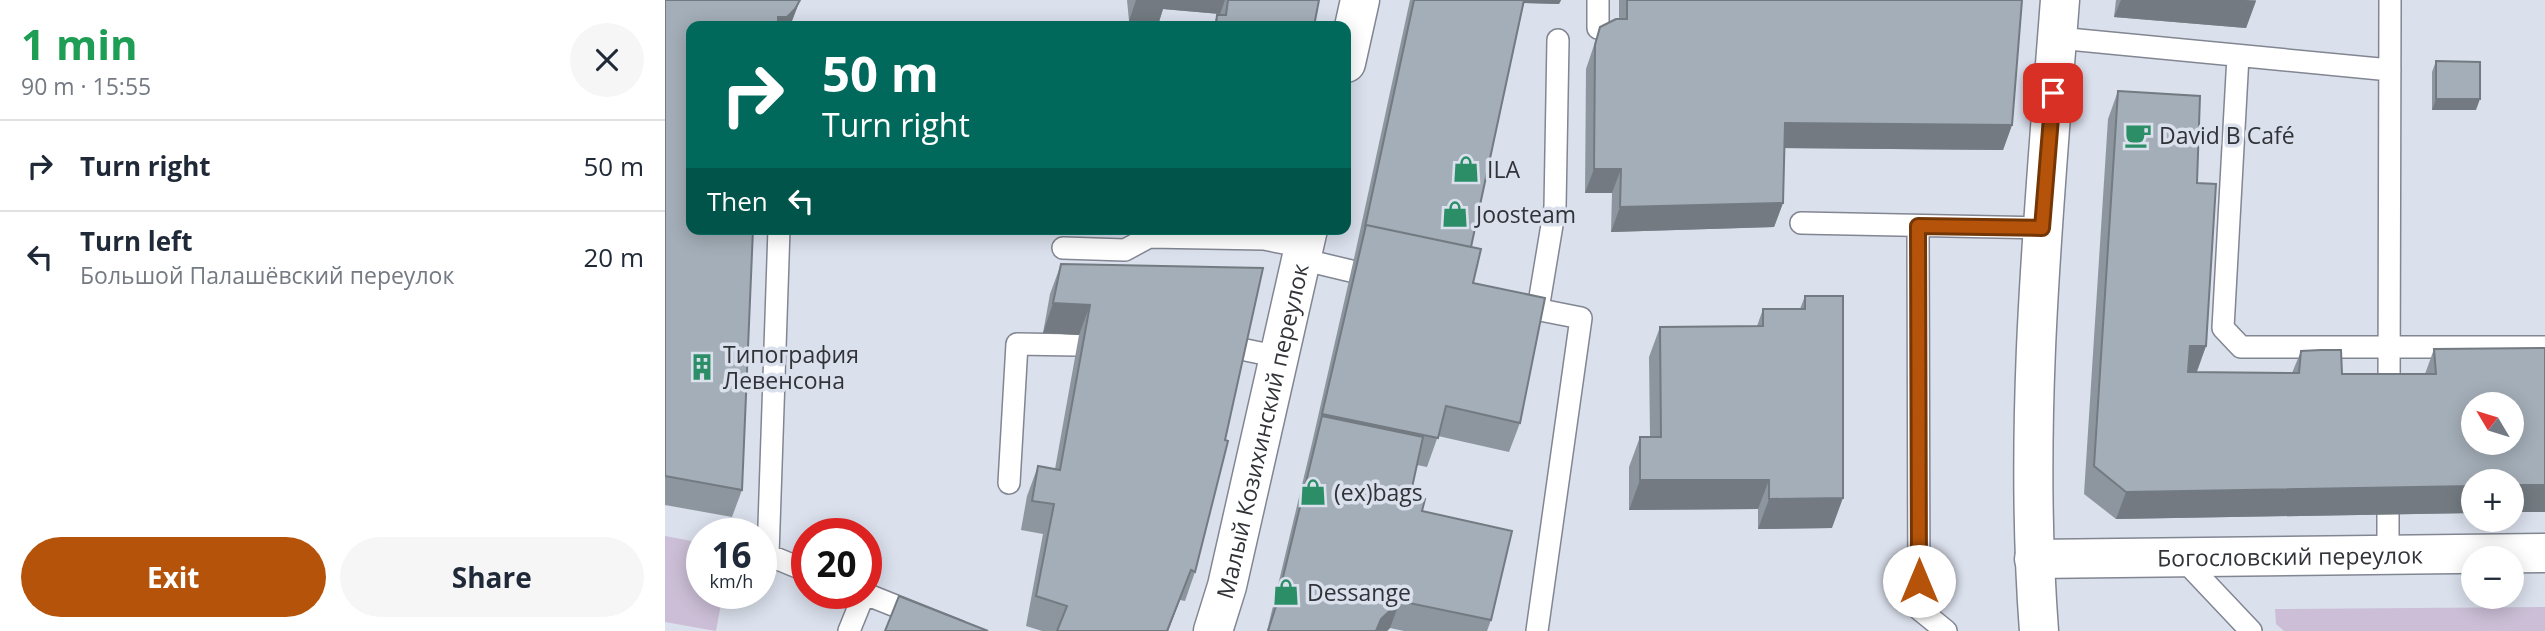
<!DOCTYPE html>
<meta charset="utf-8">
<style>
body{margin:0;font-family:"Open Sans",sans-serif;background:#f6f6f7;color:#1f2937;height:100vh;display:flex;flex-direction:column;font-size:26px;white-space:nowrap}
*{box-sizing:border-box;margin:0}
p{font-size:23px;color:#747a83}
.icon{flex:none;width:38px;height:38px;fill:none;stroke:currentColor;stroke-width:2;stroke-linecap:round;stroke-linejoin:round}
.map{position:relative;flex:1;overflow:hidden}
.details{display:flex;flex-direction:column;background:#fff;width:665px}
.details>*{flex:none}
.top-card{position:absolute;left:21px;top:21px;width:665px;height:214px;border-radius:14px;box-shadow:0 4px 18px #0003;background:#00695c;color:#fff;overflow:hidden}
.needle{width:46px;rotate:308deg}
.buttons{position:absolute;left:1796px;top:392px;display:grid;gap:14px}
.buttons a{display:grid;place-items:center;width:63px;height:63px;border-radius:50%;background:#fff;box-shadow:0 4px 18px #0003;font-size:35px}
.speed{position:absolute;left:21px;top:518px;display:flex;gap:14px;font-size:35px;font-weight:700;text-align:center}
.speed>*{display:grid;place-content:center;width:91px;height:91px;border-radius:50%;background:#fff;box-shadow:0 4px 18px #0003;line-height:1}
.speed small{font-size:18px;font-weight:400}
.speed .limit{border:10px solid #d22;background:#fff;color:#111}
.pin{position:absolute;display:grid;place-items:center;width:60px;height:60px;color:#fff;margin:-30px;border-radius:14px;box-shadow:0 4px 10px #0006}
.me{position:absolute;width:77px;margin:-38px;rotate:0deg;stroke-linejoin:round;filter:drop-shadow(0 0 5px #0008)}
.turn{display:flex;align-items:center;gap:24px;height:147px;padding:0 21px;font-size:32px}
.turn .icon{width:91px;height:91px;stroke-width:2.5}
.turn b{display:block;font-size:49px;line-height:60px}
.then{display:flex;align-items:center;height:66px;padding:0 21px;background:#0003;gap:14px;font-size:26px}
.round{display:grid;place-items:center;flex:none;width:74px;height:74px;border-radius:37px;background:#f6f6f7}
.headline{display:flex;align-items:center;justify-content:space-between;height:119px;padding:0 21px}
h1{font-size:42px;font-weight:700;line-height:52px;color:#1e9e55}
.cta{display:flex;gap:14px;margin-top:auto;padding:14px 21px}
.cta a{flex:1;height:80px;border-radius:42px;background:#b45309;color:#fff;font-size:28px;font-weight:700;line-height:80px;text-align:center}
.cta a+a{background:#f6f6f7;color:#1f2937}
ul{padding:0;list-style:none}
li{display:flex;align-items:center;gap:21px;height:91px;padding:0 21px;border-top:2px solid #e0e1e3}
li div{flex:1}
li b{display:block;font-size:26px}
li em{font-style:normal}
main{display:flex;flex:1;min-height:0}
.map>svg:first-child{display:block}
.green{fill:#cbbed6}
.lines{fill:none;stroke-linecap:round;stroke-linejoin:round}
.service-casing{stroke:#828692;stroke-width:24}
.minor-casing{stroke:#828692;stroke-width:41}
.service{stroke:#fff;stroke-width:21}
.minor{stroke:#fff;stroke-width:38}
.wall{fill:#8d969e}
.shaded-wall{fill:#737a81}
.building{fill:#a4aeb8;stroke:#737a81;stroke-width:2;fill-rule:evenodd}
.route-casing{stroke:#753606;stroke-width:18}
.route{stroke:#b45309;stroke-width:12}
.labels{text-anchor:middle;dominant-baseline:central;stroke-width:7;stroke-linejoin:round;paint-order:stroke}
.poi-label{font-size:23px;fill:#313338;stroke:#dae0ec;text-anchor:start}
.street-label{font-size:23px;fill:#313338;stroke:#dae0ec}
</style>
<main>
<section class="details">
<div class="headline"><div><h1>1 min</h1><p>90 m · 15:55</p></div><a class="round"><svg class="icon" aria-label="close" viewBox="0 0 24 24"><path d="M6 6l12 12M18 6L6 18"/></svg></a></div>
<ul>
<li><svg class="icon" aria-label="right" viewBox="0 0 24 24"><path d="M7 20v-9h11M14 6l5 5-5 5"/></svg><div><b>Turn right</b></div><em>50 m</em></li>
<li><svg class="icon" aria-label="left" viewBox="0 0 24 24"><path d="M17 20v-9H6M10 6l-5 5 5 5"/></svg><div><b>Turn left</b><p>Большой Палашёвский переулок</p></div><em>20 m</em></li>
</ul>
<div class="cta"><a>Exit</a><a>Share</a></div>
</section>
<div class="map">
<svg width="1880" height="631" viewBox="0 0 1880 631">
<rect width="100%" height="100%" fill="#dae0ec"/>
<!-- green -->
<path class="green" d="M0,536l37,7v50h21l-7,38 -51,-9z
M1880,607v24h-261l-8,-7 -1,-15z"/>
<g class="lines">
<defs>
<path id="service" d="M933,28v-28
M1393,38l332,32
M1573,56l-15,272 18,19h304
M1136,223l241,5
M1253,226l1,383 27,22
M114,229l-11,326 39,16
M398,248l62,2 24,-13 115,2 40,8
M636,259l50,12
M850,305l66,13 -44,313
M873,309l17,-102 3,-167
M576,349l38,8
M1724,400l1,-400
M344,483l8,-139 60,1
M1723,555v-41
M1517,558l69,73
M198,593l95,38
M184,631l15,-37"/>
<g id="minor">
<path d="M681,63l14,-63"/>
<path id="s1" d="M1369,559l511,-6"/>
<path id="s2" d="M548,631l14,-45 81,-357"/>
<path d="M1374,631c-16,-210 5,-421 21,-631"/>
</g>
</defs>
<!-- service casing -->
<use href="#service" class="service-casing"/>
<!-- minor casing -->
<use href="#minor" class="minor-casing"/>
<!-- service -->
<use href="#service" class="service"/>
<!-- minor -->
<use href="#minor" class="minor"/>
</g>
<!-- wall -->
<path class="wall" d="M0,0h135l-10,26h-99l51,464 -10,27 -67,-12z
M462,0h192l-5,26h-101l4,-11 3,-1 -57,-5 -5,16 -29,-4z
M745,0h151l-2,4 -35,-1 -53,244 2,36 47,140 -11,29 -71,-16 -11,31 -10,-2 -6,27 11,19 69,109 -4,11h-83l-14,-3 -3,3h-120l45,-188 43,-189z
M954,0h403l-10,125 -9,25 -219,-2 -1,55 -9,24 -163,5 1,-39h-27l1,-124 14,-42 19,-8z
M1451,0h140l-10,28 -132,-11z
M1771,61l40,49h-44v-38z
M1453,91l79,92 9,163 -9,26 95,1 9,-22 41,23h83l9,-25 111,-1v164h-34l-38,-31v32l-357,6 -32,-25 24,-375z
M396,264l202,4 -68,304 -10,29 -5,-1 -12,31h-126l-16,-5 17,-92 -22,-4 6,-34 11,-30 17,3 24,-134 -36,-2 7,-39z
M1140,296l27,232 -74,1v-20l-129,1v-43l11,-30h10l-1,-80 11,-30 97,-1 6,-17h37z"/>
<!-- shaded-wall -->
<path class="shaded-wall" d="M135,0l-10,26h-15l3,-9z
M471,0h89l-5,14 -57,-5 -5,16 -29,-4z
M856,0h40l-2,4 -39,-1z
M1456,0h124l11,1 -10,27 -132,-11z
M1771,99h44l-4,11h-44z
M1120,123l227,2 -9,25 -227,-2z
M929,169h27l-9,24h-27z
M1118,203l-9,24 -163,5 9,-25z
M388,303l37,2 -11,30 -36,-2z
M1525,346h16l-10,27h-16z
M975,480h129l-11,29 -129,1z
M1846,485h34v27h-34z
M1808,486v27l-357,6 10,-27z
M1178,498l-11,30 -74,1 11,-30z
M526,570l-23,61h-1z
M735,601l-10,27 -3,3h-11l5,-12z"/>
<!-- building -->
<path class="building" d="M0,0h135l-5,9 -8,8h-9v9h-87v203h62l-11,261 -77,-14z
M563,0h91l-5,26h-98l1,-11h9z
M749,0h110l-53,247 -105,-22 -1,2z
M962,0h395l-10,125 -227,-2 -2,80 -163,4 1,-38h-27l1,-124 5,-18 16,-8h11z
M1771,61l44,1v37h-44z
M1453,91l82,5 -3,87 19,1 -10,162h-16l-2,26 111,1 2,-22 20,-1h20l1,24h94l-2,-25 111,-1v137h-34v-4h-38v5l-347,6 -32,-26zM1808,404h38v39h-38z
M701,225l115,24 -8,34 72,15 -25,125 -74,-17 -8,32 -116,-24z
M396,264l202,4 -38,172 3,1 -33,131 -4,-2 -24,61h-110l10,-25 -31,-10 18,-92 -22,-3 6,-35 22,4 30,-165 -37,-2z
M1140,296h38v202l-74,1v-19h-129v-43h21l-1,-110 103,-1v-17h42z
M657,416l101,21 -12,55 14,7 -3,12 90,20 -21,89 -91,-19 -19,18 -5,12h-108l8,-25z
M234,596l89,35h-103z"/>
<g class="lines">
<defs>
<path id="route" d="M1254,581l-1,-355 124,2 11,-135"/>
</defs>
<!-- route casing -->
<use href="#route" class="route-casing"/>
<!-- route -->
<use href="#route" class="route"/>
</g>
<!-- icons -->
<defs>
<symbol id="cafe-bare" viewBox="-9 -9 18 18"><path d="M-5.5-4.5H6V0H3Q3 3.5 0 3.5H-2.5Q-5.5 3.5-5.5 0ZM3-3.2v2h1.7v-2ZM-6 4.5H4V6H-6Z" fill="#2c8e67" stroke="#dae0ec" stroke-width="2.5" paint-order="stroke"/></symbol>
<symbol id="shop-bare" viewBox="-9 -9 18 18"><path d="M-5-2.5h2.3a2.7 3.5 0 0 1 5.4 0H5L5.5 6h-11ZM-1.5-2.5h3a1.5 2.3 0 0 0-3 0Z" fill="#2c8e67" stroke="#dae0ec" stroke-width="2.5" paint-order="stroke"/></symbol>
<symbol id="building-bare" viewBox="-9 -9 18 18"><path d="M-4-6H4V6H1V3H-1V6H-4ZM-2.5-4.3h1.7v1.8h-1.7ZM.8-4.3h1.7v1.8H.8ZM-2.5-1h1.7V.8h-1.7ZM.8-1h1.7V.8H.8Z" fill="#2c8e67" stroke="#dae0ec" stroke-width="2.5" paint-order="stroke"/></symbol>
</defs>
<g fill-rule="evenodd">
<use href="#cafe-bare" x="1454" y="116" width="38" height="38"/>
<use href="#shop-bare" x="782" y="150" width="38" height="38"/>
<use href="#shop-bare" x="771" y="195" width="38" height="38"/>
<use href="#building-bare" x="18" y="348" width="38" height="38"/>
<use href="#shop-bare" x="629" y="473" width="38" height="38"/>
<use href="#shop-bare" x="602" y="573" width="38" height="38"/>
</g>
<g class="labels">
<!-- poi labels -->
<g class="poi-label">
<text x="1494" y="135">David B Café</text>
<text x="822" y="169">ILA</text>
<text x="811" y="214">Joosteam</text>
<text x="58" y="354">Типография<tspan x="58" dy="26">Левенсона</tspan></text>
<text x="669" y="492">(ex)bags</text>
<text x="642" y="592">Dessange</text>
</g>
<!-- street labels -->
<g class="street-label">
<text stroke="none"><textPath href="#s2" startOffset="206">Малый Козихинский переулок</textPath></text>
<text stroke="none"><textPath href="#s1" startOffset="256">Богословский переулок</textPath></text>
</g>
</g>
</svg>
<div class="buttons">
<a><svg class="needle" viewBox="-14 -14 28 28"><path d="M0-13l5 13h-10z" fill="#e53935"/><path d="M0 13l5-13h-10z" fill="#747a83"/></svg></a>
<a>+</a>
<a>−</a>
</div>
<div class="speed"><div>16<small>km/h</small></div><div class="limit">20</div></div>
<div class="pin" style="left:1388px;top:93px;background:#d93025"><svg class="icon" aria-label="arrive" viewBox="0 0 24 24"><path d="M6 21V4h12l-3 4 3 4H6"/></svg></div>
<svg class="me" style="left:1254px;top:581px" viewBox="-20 -20 40 40"><circle r="19" fill="#fff"/><path d="M0-13L10 11 0 6-10 11z" fill="#b45309"/></svg>
<div class="top-card">
<div class="turn"><svg class="icon" aria-label="right" viewBox="0 0 24 24"><path d="M7 20v-9h11M14 6l5 5-5 5"/></svg><div><b>50 m</b>Turn right</div></div>
<div class="then">Then<svg class="icon" aria-label="left" viewBox="0 0 24 24"><path d="M17 20v-9H6M10 6l-5 5 5 5"/></svg></div>
</div>
</div>
</main>
